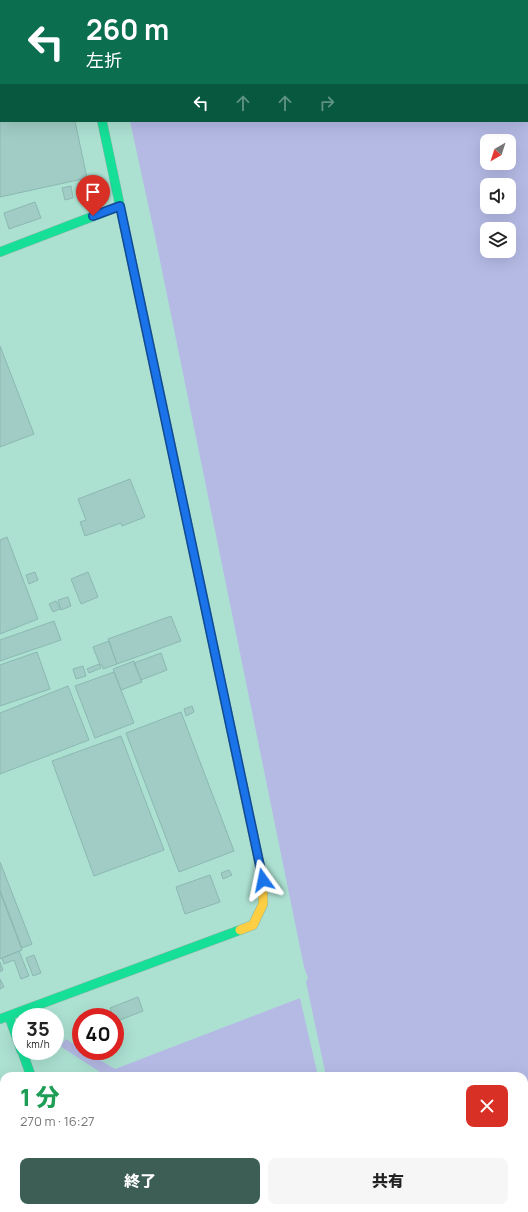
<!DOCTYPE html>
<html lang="ja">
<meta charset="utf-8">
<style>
body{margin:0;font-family:Manrope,"Noto Sans JP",sans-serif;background:#f6f6f6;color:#222;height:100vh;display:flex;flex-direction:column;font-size:15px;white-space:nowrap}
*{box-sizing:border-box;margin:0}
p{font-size:13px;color:#767676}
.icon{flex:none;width:22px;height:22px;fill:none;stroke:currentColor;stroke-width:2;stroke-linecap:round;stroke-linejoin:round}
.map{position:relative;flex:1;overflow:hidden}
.side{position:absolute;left:0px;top:1072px;width:528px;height:140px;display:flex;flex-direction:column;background:#fff;border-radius:12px 12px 0 0;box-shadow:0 4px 16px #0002}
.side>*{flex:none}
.guide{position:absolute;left:0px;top:0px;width:528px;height:122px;box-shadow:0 4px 16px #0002;background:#0b6e4f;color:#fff;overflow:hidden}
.needle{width:26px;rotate:219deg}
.fabs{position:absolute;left:480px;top:134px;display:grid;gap:8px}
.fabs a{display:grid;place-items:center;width:36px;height:36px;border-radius:8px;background:#fff;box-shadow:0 4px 16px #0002;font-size:20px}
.speed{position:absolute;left:12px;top:1008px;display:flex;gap:8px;font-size:20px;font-weight:700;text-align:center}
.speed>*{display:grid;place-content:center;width:52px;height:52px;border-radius:50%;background:#fff;box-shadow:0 4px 16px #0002;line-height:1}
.speed small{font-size:10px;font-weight:400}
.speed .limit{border:6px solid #d22;background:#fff;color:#111}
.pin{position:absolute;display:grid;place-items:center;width:34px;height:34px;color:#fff;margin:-41px -17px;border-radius:50% 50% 50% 0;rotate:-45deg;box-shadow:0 0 4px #0007}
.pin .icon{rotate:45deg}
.me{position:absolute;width:44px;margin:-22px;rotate:348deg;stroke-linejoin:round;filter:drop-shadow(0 0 3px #0008)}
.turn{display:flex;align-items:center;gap:14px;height:84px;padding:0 20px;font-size:18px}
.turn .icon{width:52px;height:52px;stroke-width:2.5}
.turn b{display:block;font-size:28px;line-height:34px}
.lanes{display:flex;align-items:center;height:38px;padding:0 20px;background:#0003;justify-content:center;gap:20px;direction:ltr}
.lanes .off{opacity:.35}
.round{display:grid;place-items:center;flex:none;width:42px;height:42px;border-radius:8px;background:#f6f6f6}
.summary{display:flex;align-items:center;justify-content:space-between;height:68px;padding:0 20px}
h1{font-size:24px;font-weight:800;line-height:30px;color:#1e9e55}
.primary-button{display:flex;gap:8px;margin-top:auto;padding:8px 20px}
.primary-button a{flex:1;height:46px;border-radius:8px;background:#3c5e55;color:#fff;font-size:16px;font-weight:800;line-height:46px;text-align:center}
.primary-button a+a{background:#f6f6f6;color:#222}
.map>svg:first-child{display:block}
.water{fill:#b5bae5;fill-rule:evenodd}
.building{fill:#a0ccc5;stroke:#8bb8b2}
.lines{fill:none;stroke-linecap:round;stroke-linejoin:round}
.fast-casing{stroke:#89b4a9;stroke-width:10}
.slow-casing{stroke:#89b4a9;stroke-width:10}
.fast{stroke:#16e098;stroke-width:9}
.slow{stroke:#ffcf43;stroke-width:9}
.route-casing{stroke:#114b97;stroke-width:10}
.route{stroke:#1a73e8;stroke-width:7}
</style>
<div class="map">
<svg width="528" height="1212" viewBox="0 0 528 1212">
<rect width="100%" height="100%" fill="#ace1d2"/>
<!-- water -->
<path class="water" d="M103,0h425v1212h-179v-4h175v-132h-198l-20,-94 2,-4 -4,-11 -148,-726 -26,-120h397v-120zM487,141h22v22h-22zM487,185h22v22h-22zM487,229h22v22h-22z
M300,998l18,78h-212l-46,-30 6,-7 15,10v2h4l30,18z
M156,1208h183l-1,4h-180z"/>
<!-- building -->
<path class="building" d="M0,0l49,1h-48v120h74l12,57 -87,19z
M71,186l2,12 -8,2 -3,-12z
M35,202l6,16 -32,11 -5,-16z
M0,346l34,88 -34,13z
M130,479l15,38 -23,9 -1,-3 -36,13 -5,-14 6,-2 -8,-21z
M7,537l31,82 -38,15v-94z
M35,572l3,8 -9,4 -3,-9z
M88,572l10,25 -17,7 -10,-25z
M68,597l3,9 -10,4 -3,-10z
M56,601l4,8 -7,3 -4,-8z
M171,616l10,25 -64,23 -9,-25z
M54,621l7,19 -61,21v-21z
M109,641l8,23 -14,5 -1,-4h-2l-7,-18z
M37,652l13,37 -50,17v-41z
M161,653l6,17 -26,10 -7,-17z
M134,661l8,21 -21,8 -8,-21z
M99,664l2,4 -12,5 -2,-4z
M83,666l3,10 -10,3 -3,-10z
M114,672l20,51 -39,15 -20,-52z
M68,686l21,54 -89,34v-61z
M192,706l2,6 -8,4 -2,-7z
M181,712l53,139 -55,21 -53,-139z
M121,736l43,114 -70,26 -42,-115z
M0,862l32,82 -10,4 -22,-58z
M229,870l3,5 -9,4 -2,-6z
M210,875l10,27 -35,12 -9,-27z
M0,892l22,58 -22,9z
M19,951l10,25 -8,3 -7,-19 -10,4 -2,-6z
M34,955l7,18 -8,3 -7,-18z
M0,962l3,8 -3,2z
M0,979l4,8 -4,2z
M138,997l5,14 -28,11v-5h-2l-3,-9z
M0,1086l4,10v14l-4,1z
M4,1110v36l-2,1 -2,-5v-31z"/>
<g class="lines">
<defs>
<path id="fast" d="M75,0v1
M102,121l39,184
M0,252l120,-46
M174,460l63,298
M9,1016l12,34
M0,1019l240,-89
M22,1051l9,25
M80,1208l2,4"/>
<path id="slow" d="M141,305l33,155
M237,758l26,122v24l-10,21 -13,5"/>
</defs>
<!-- fast casing -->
<use href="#fast" class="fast-casing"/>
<!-- slow casing -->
<use href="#slow" class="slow-casing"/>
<!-- fast -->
<use href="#fast" class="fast"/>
<!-- slow -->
<use href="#slow" class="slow"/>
</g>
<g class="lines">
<defs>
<path id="route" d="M93,216l27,-10 143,674"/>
</defs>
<!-- route casing -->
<use href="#route" class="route-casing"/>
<!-- route -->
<use href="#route" class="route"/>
</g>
</svg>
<div class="fabs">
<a><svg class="needle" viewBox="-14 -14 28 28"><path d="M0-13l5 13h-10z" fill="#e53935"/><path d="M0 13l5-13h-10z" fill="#767676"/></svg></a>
<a><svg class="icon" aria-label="sound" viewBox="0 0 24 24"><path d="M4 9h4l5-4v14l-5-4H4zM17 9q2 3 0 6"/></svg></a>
<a><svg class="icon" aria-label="layers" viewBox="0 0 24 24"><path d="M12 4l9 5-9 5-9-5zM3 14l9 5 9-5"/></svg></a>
</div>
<div class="speed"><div>35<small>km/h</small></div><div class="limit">40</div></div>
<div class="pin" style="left:93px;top:216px;background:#d93025"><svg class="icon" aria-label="arrive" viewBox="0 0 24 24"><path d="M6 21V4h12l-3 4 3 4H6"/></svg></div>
<svg class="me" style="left:263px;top:880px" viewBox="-20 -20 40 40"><path d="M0-17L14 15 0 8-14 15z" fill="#1a73e8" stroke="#fff" stroke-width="4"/></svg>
<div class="guide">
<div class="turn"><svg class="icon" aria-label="left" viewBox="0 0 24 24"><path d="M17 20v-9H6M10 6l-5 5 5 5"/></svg><div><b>260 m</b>左折</div></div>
<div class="lanes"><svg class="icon" aria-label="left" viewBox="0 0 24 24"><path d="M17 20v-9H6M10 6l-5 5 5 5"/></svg><svg class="icon off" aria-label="ahead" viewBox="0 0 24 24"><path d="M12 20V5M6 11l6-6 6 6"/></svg><svg class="icon off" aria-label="ahead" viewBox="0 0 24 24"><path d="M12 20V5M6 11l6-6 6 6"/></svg><svg class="icon off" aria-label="right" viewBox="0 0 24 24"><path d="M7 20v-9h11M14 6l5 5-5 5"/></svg></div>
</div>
<section class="side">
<div class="summary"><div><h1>1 分</h1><p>270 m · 16:27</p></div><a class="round" style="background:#d93025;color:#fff"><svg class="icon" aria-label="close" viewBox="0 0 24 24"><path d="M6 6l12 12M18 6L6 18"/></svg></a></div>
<div class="primary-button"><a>終了</a><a>共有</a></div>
</section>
</div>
